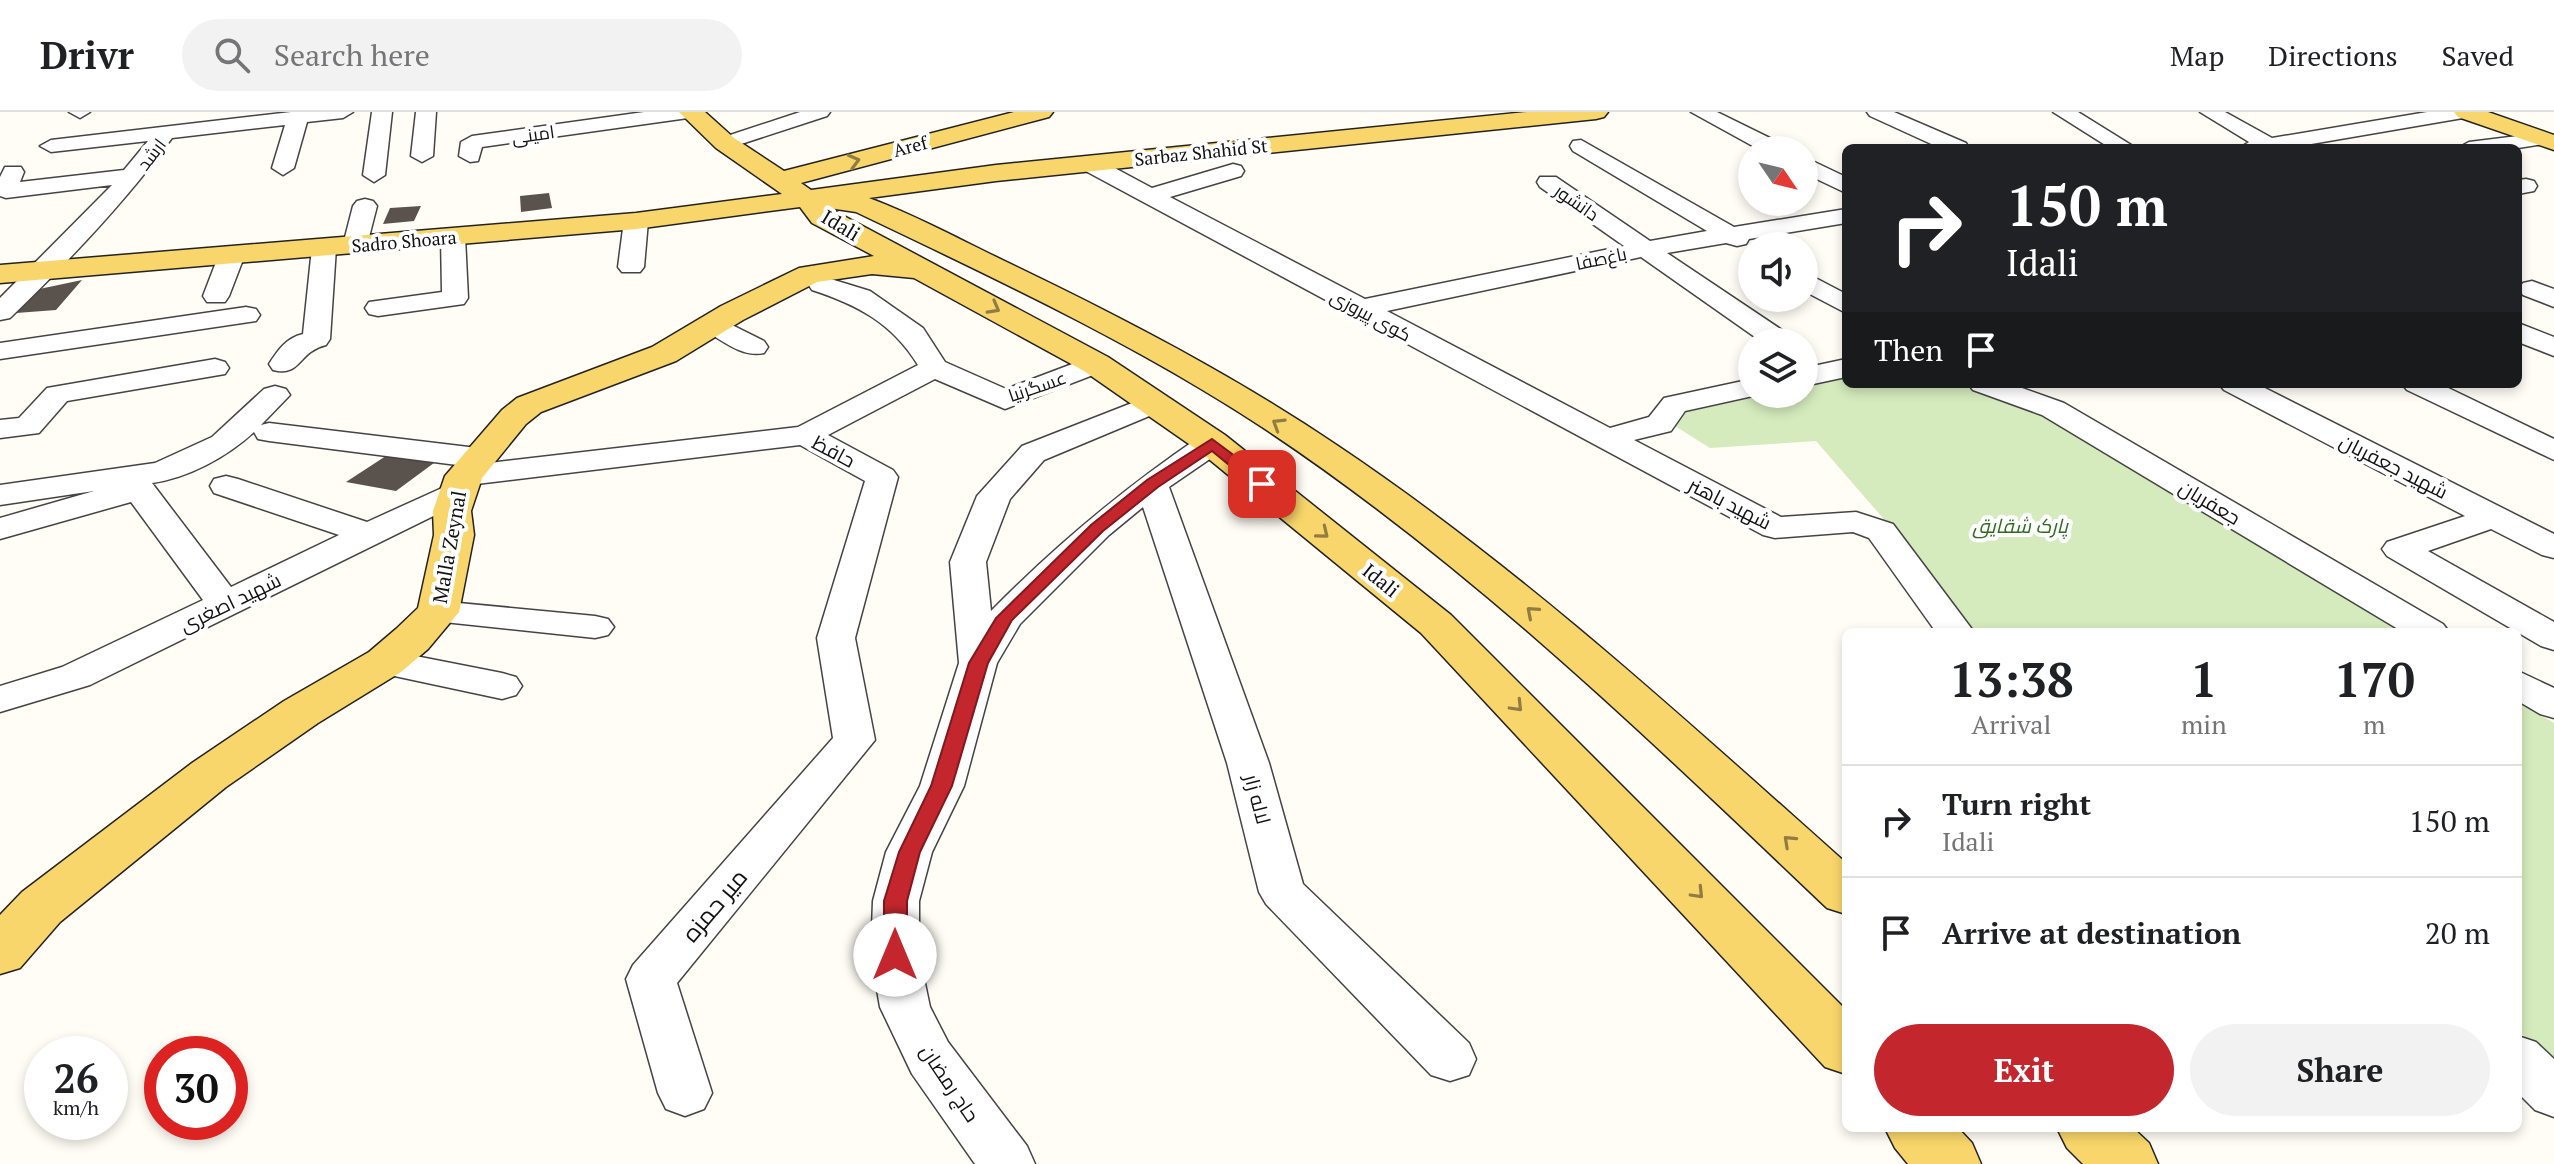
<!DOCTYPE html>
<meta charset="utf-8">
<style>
body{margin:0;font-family:"PT Serif",Cairo,serif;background:#f2f2f2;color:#202124;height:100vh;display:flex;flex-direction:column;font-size:30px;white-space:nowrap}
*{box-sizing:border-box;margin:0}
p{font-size:26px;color:#757577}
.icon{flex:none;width:44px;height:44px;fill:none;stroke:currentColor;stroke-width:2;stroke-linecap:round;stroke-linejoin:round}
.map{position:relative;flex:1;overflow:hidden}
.drawer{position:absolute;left:1842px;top:516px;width:680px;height:504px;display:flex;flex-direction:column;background:#fff;border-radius:12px;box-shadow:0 4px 12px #0003}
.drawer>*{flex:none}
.top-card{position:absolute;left:1842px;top:32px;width:680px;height:244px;border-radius:12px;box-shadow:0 4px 12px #0003;background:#202124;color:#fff;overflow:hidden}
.needle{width:52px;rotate:125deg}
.controls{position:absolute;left:1738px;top:24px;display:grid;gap:16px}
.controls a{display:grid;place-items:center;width:80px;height:80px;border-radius:50%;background:#fff;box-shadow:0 4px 12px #0003;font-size:40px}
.speed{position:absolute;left:24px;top:924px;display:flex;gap:16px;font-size:40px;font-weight:700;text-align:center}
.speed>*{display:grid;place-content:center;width:104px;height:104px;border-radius:50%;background:#fff;box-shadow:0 4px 12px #0003;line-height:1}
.speed small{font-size:20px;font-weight:400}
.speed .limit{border:12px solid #d22;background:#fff;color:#111}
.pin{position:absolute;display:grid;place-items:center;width:68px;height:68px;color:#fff;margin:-34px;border-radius:16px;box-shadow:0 4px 12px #0006}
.me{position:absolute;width:88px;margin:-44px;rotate:0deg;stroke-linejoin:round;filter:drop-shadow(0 0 6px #0008)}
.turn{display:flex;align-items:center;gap:28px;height:168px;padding:0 32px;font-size:36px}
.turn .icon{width:104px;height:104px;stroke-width:2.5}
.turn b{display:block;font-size:56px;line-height:68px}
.then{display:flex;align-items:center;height:76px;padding:0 32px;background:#0003;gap:16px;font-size:30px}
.eta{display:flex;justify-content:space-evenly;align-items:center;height:136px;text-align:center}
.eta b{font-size:48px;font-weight:700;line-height:56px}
.button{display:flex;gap:16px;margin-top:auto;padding:16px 32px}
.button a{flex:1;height:92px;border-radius:48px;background:#c4262e;color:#fff;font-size:32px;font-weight:700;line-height:92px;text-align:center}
.button a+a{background:#f2f2f2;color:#202124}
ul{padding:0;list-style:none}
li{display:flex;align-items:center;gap:24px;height:112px;padding:0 32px;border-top:2px solid #e0e0e0}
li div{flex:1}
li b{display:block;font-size:30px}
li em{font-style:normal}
header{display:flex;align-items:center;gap:48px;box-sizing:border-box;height:112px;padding:0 40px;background:#fff;border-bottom:2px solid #e0e0e0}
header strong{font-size:38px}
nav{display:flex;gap:44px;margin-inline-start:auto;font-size:28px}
.search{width:560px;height:72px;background:#f2f2f2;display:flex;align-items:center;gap:20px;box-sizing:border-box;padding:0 28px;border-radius:44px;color:#757577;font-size:30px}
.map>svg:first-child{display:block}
.green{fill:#d5ebbd}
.building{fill:#5a524d}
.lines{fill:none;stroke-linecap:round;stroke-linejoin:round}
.minor-casing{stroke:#444;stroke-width:3}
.major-casing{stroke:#222;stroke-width:3}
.minor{fill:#fff;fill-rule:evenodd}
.major{fill:#f9d66b;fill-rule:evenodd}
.oneway{stroke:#917d42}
.route{fill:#c4262e;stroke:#7f191e;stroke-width:2}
.labels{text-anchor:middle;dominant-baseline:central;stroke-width:8;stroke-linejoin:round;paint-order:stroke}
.far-street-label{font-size:18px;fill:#111;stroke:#fff}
.street-label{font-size:20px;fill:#111;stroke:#fff}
.park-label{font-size:20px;font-style:italic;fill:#2f6b1f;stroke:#fff}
.near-street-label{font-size:24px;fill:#111;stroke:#fff}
</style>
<header>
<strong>Drivr</strong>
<div class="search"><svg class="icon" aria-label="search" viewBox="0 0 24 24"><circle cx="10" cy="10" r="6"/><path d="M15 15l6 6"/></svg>Search here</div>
<nav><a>Map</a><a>Directions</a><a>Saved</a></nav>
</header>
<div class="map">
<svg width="2554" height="1052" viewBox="0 0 2554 1052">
<rect width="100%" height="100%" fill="#fffdf5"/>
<!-- green -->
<path class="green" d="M1846,265v7h109l81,26 368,222h-438l-84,-115 -66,-76 -106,7 -35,-22 11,-14 83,-18h35v-8z
M2518,589l36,22v343l-36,-36z"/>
<!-- building -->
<path class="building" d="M549,81l3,15 -31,4 -1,-16z
M421,94l-7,15 -31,3 7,-16z
M82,168l-26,30 -53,4 27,-23z
M392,340l46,8 -42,31 -50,-9z"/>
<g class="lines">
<defs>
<path id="minor" d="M69,0h21l-10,6z
M291,0h62l-10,6 -36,4 -13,46 -11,7 -11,-7 13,-43 -113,13c-47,64 -103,123 -162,180l-10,2v-22l112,-113 -106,13 -6,-2v-19l5,-10h16l3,5 -4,10 104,-12 24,-29 -97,11 -11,-6 11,-6z
M372,0h20l-7,63 -11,7 -11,-7z
M416,0h20l-3,44 -11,6 -11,-6z
M644,0h54l-10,6 -206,29 -4,14 -8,1 -11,-6 2,-14 11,-6z
M800,0h30l-3,4 -95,31h-14l-4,-4 4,-4z
M1691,0h26l67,33 3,5h-27z
M1867,0h27l72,31 3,5h-29l-70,-32z
M2053,0h25l58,36h-26z
M2200,0h25l47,26 155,-26h46l-10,6 -175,30h-48l9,-6z
M2543,21l7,2 4,4 -4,4 -32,5h-60l11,-6z
M1581,28l153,87 112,-18v14l-97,16 -3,5 -9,2 -11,-3 -59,10 115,77 4,6 -4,6h-20l-121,-85 -254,54 223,117 39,-11 15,-19 88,-19v15h10l-77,17 -14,20 -37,9 147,77 75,-5 37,12 81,108h-38l-67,-94 -16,-6 -78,6 -12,-3 -683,-367 -3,-5 3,-5h16l56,30 81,-24 8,2 3,5 -3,5 -71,21 195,102 259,-53 -84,-59 -3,-5 3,-5h16l94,64 57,-10 -134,-80 -3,-5 3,-5z
M1804,45l42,20v16l-42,-20z
M2526,67l8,2 3,5 -3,5 -16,3v-14z
M365,87l8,2 4,5 -10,39 -3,5h-18l-3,-5 10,-39 4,-5z
M636,102l8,2 4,5 -4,46 -4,5h-18l-4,-5 6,-46 4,-5z
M453,118l9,2 3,5 3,61 -4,6 -86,12 -9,-2 -4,-6 4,-6 73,-10 -1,-55 3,-5z
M324,129l9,2 3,5 -6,91 -4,6c-29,7 -24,32 -53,25l-4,-6c9,-14 17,-26 34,-30l9,-86 3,-5z
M231,137l9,3 4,5 -15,39 -4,6h-18l-4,-6 15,-39 4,-5z
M1804,160l42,22v19l-42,-22z
M821,164l49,15 53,37 22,34 61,27 90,-34 10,3 4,6 -4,6 -101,39 -70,-30 -107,56 65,35 5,7 -43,161 20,102 -198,243 35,110 -8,16 -19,7 -19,-7 -8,-16 -32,-114 7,-14 200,-227 -16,-100 48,-157 -65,-36 -332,40 5,7 -5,7 -378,186 -90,27v-26l62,-19 141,-67 -72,-98 -131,37v-21l94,-27 -94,14v-20l155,-22 57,-26 52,-48 11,-3 11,3 4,6 -29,30 8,-2 208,25 11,3 5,7 -4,5 309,-36 120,-62c-26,-42 -60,-60 -106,-75l-4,-6 4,-6zM254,320l4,7 11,2 196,25 -12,3 -5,7 5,7 -86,39 -129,-43 -12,-3 -12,3 -4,7 4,7 125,42 -108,52 -79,-104c36,-5 75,-26 102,-51z
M2532,169l22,8v18l-31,-12 -4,-6 4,-6z
M246,195l10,2 4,6 -4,6 -256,38v-16z
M714,204l50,25 4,6 -4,6c-22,5 -42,-13 -60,-23l-4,-6 4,-6z
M2518,211l36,14v19l-36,-14z
M215,247l10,3 4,6 -4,6 -158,27 -28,32 -39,5v-18l19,-2 28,-30z
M1846,247v18l-42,9v-18z
M1968,272h43l53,19 379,221 6,8h-46l-361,-217 -69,-25z
M2219,272h38l297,150v24l-12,-3 -51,-26 -63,22 126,71v28l-13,-4 -154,-90 -5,-7 5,-7 78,-26 -241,-126z
M2402,272h38l114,55v21l-147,-70z
M1155,282l11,3 4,6 -4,6 -122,51 -34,39 -24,63 5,49c66,-67 132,-122 210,-175l11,-2 11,2 5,7 -5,7 -54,37 100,276 34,121 166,159 7,16 -7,16 -19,6 -19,-6 -165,-171 -7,-12 -32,-129 -84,-256 -34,28 -89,89 -23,39 -33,123 -32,66 -13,49v54l11,52 18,35 79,104 8,18h-60l-63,-90 -32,-67 -9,-52 2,-54 13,-49 34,-66 39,-123 -9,-101 27,-66 45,-50z
M438,489l157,15 13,3 6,8 -6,8 -13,3 -170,-18 -6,-8 6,-8z
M385,538l117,23 14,4 6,9 -6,9 -14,4 -131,-28 -5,-9 5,-9z
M2518,559l36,17v30l-14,-4 -22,-13z
M2518,924l18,6 18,17v58l-19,-7 -17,-17z"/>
<path id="major" d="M679,0h26l29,26 50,33 230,-59h39l-4,5 -248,66 10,7 185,-25 531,-53h81l-4,5 -8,2 -600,62 -127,17c51,19 99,46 148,69 110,53 219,110 321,179 182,122 345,272 508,417v51l-19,-6c-179,-170 -358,-344 -565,-481 -128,-84 -268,-149 -406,-215l-27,-4 279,149 117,78 226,180 395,395v64l-21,-7 -404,-434 -222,-182 -115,-80 -170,-93 -42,-4 -55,8 -74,38 -67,41 -135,51 -15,12 -44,54 -11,33 3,24 -15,77 -31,37 -27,23 -83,51 -92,64 -166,135 -40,46 -20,6v-59l22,-23 170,-129 92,-62 85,-49 27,-23 22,-21 16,-73 -1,-24 12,-35 57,-66 15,-12 135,-51 69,-41 78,-38 75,-12 -62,-33 -12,-16 -164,22 -636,54v-18l636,-52 146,-19 -66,-46z
M2454,0h34l66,23v15l-96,-33z
M1885,1016h73l14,15 9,21h-73l-13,-16z
M2057,1016h76l16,15 9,21h-75l-16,-16z"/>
</defs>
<!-- minor casing -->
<use href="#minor" class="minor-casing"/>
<!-- major casing -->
<use href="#major" class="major-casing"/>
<!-- minor -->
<use href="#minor" class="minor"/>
<!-- major -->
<use href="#major" class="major"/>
</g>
<!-- one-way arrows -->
<defs><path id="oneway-chevron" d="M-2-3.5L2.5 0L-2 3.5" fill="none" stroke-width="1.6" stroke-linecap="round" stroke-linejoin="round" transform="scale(2)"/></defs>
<g class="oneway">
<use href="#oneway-chevron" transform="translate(854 49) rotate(-15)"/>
<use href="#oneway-chevron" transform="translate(994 196) rotate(29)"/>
<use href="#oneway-chevron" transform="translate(1278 312) rotate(-148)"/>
<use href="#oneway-chevron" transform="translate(1323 421) rotate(39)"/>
<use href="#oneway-chevron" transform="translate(1532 500) rotate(-139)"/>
<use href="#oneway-chevron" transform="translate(1517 594) rotate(46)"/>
<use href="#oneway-chevron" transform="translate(1789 729) rotate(-137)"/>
<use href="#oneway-chevron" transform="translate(1698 781) rotate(46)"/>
</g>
<!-- route -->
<path class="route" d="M1212,327l55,41v7h-11l-44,-36 -54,36 -55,44 -91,89 -24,43 -36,123 -32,66 -13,49v54l-3,7 -9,2 -8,-2 -3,-7v-54l15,-49 32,-66 38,-123 27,-45 95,-93 56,-45z"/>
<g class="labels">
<!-- far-street labels -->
<g class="far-street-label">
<text transform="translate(533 22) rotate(-8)">امینی</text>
<text transform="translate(910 34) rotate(-15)">Aref</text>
<text transform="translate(1201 40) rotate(-6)">Sarbaz Shahid St</text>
<text transform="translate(151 42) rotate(-53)">ارشد</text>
<text transform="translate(1577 90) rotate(35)">دانشور</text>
<text transform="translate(404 129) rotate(-5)">Sadro Shoara</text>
<text transform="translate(1601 146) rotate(-12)">باغ‌صفا</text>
<text transform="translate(1371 203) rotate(28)">کوی پیروزی</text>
<text transform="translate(1037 274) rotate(-19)">عسگرنیا</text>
</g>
<!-- street labels -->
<g class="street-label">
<text transform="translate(841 113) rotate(31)">Idali</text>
<text transform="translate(834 339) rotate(28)">حافظ</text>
<text transform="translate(2394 354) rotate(27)">شهید جعفریان</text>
<text transform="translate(2210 390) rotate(31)">جعفریان</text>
<text transform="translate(1730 391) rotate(27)">شهید باهنر</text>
<text transform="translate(449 435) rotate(-80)">Malla Zeynal</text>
<text transform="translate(1381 468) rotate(39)">Idali</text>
<text transform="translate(230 490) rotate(-26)">شهید اصغری</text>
<text transform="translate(1258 687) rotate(75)">لاله زار</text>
<text transform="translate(950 971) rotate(56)">حاج رمضان</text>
</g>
<!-- park labels -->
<g class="park-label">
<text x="2020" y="413">پارک شقایق</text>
</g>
<!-- near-street labels -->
<g class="near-street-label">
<text transform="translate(714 793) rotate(-50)">میر حمزه</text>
</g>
</g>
</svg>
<div class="controls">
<a><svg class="needle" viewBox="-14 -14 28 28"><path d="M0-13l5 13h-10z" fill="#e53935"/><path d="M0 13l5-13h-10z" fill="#757577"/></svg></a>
<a><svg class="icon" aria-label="sound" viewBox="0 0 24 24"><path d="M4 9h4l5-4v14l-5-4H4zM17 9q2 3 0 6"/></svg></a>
<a><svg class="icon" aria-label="layers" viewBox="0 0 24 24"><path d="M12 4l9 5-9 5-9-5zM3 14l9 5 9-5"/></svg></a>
</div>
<div class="speed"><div>26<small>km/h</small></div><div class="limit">30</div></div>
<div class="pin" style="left:1262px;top:372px;background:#d93025"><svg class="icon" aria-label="arrive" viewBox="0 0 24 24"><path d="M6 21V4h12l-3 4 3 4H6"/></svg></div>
<svg class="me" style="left:895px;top:843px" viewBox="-20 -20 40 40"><circle r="19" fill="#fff"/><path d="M0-13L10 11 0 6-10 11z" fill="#c4262e"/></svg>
<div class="top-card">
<div class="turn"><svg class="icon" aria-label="right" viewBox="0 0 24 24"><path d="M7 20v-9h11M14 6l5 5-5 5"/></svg><div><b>150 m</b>Idali</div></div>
<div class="then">Then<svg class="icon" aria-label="arrive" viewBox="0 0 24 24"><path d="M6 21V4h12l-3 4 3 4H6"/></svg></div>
</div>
<section class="drawer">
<div class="eta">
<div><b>13:38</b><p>Arrival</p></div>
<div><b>1</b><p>min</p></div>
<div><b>170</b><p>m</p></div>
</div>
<ul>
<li><svg class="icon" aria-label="right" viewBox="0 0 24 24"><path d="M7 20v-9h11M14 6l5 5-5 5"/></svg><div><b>Turn right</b><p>Idali</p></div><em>150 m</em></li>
<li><svg class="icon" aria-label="arrive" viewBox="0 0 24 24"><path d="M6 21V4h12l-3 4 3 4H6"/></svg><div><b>Arrive at destination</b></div><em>20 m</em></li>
</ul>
<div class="button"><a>Exit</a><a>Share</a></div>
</section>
</div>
